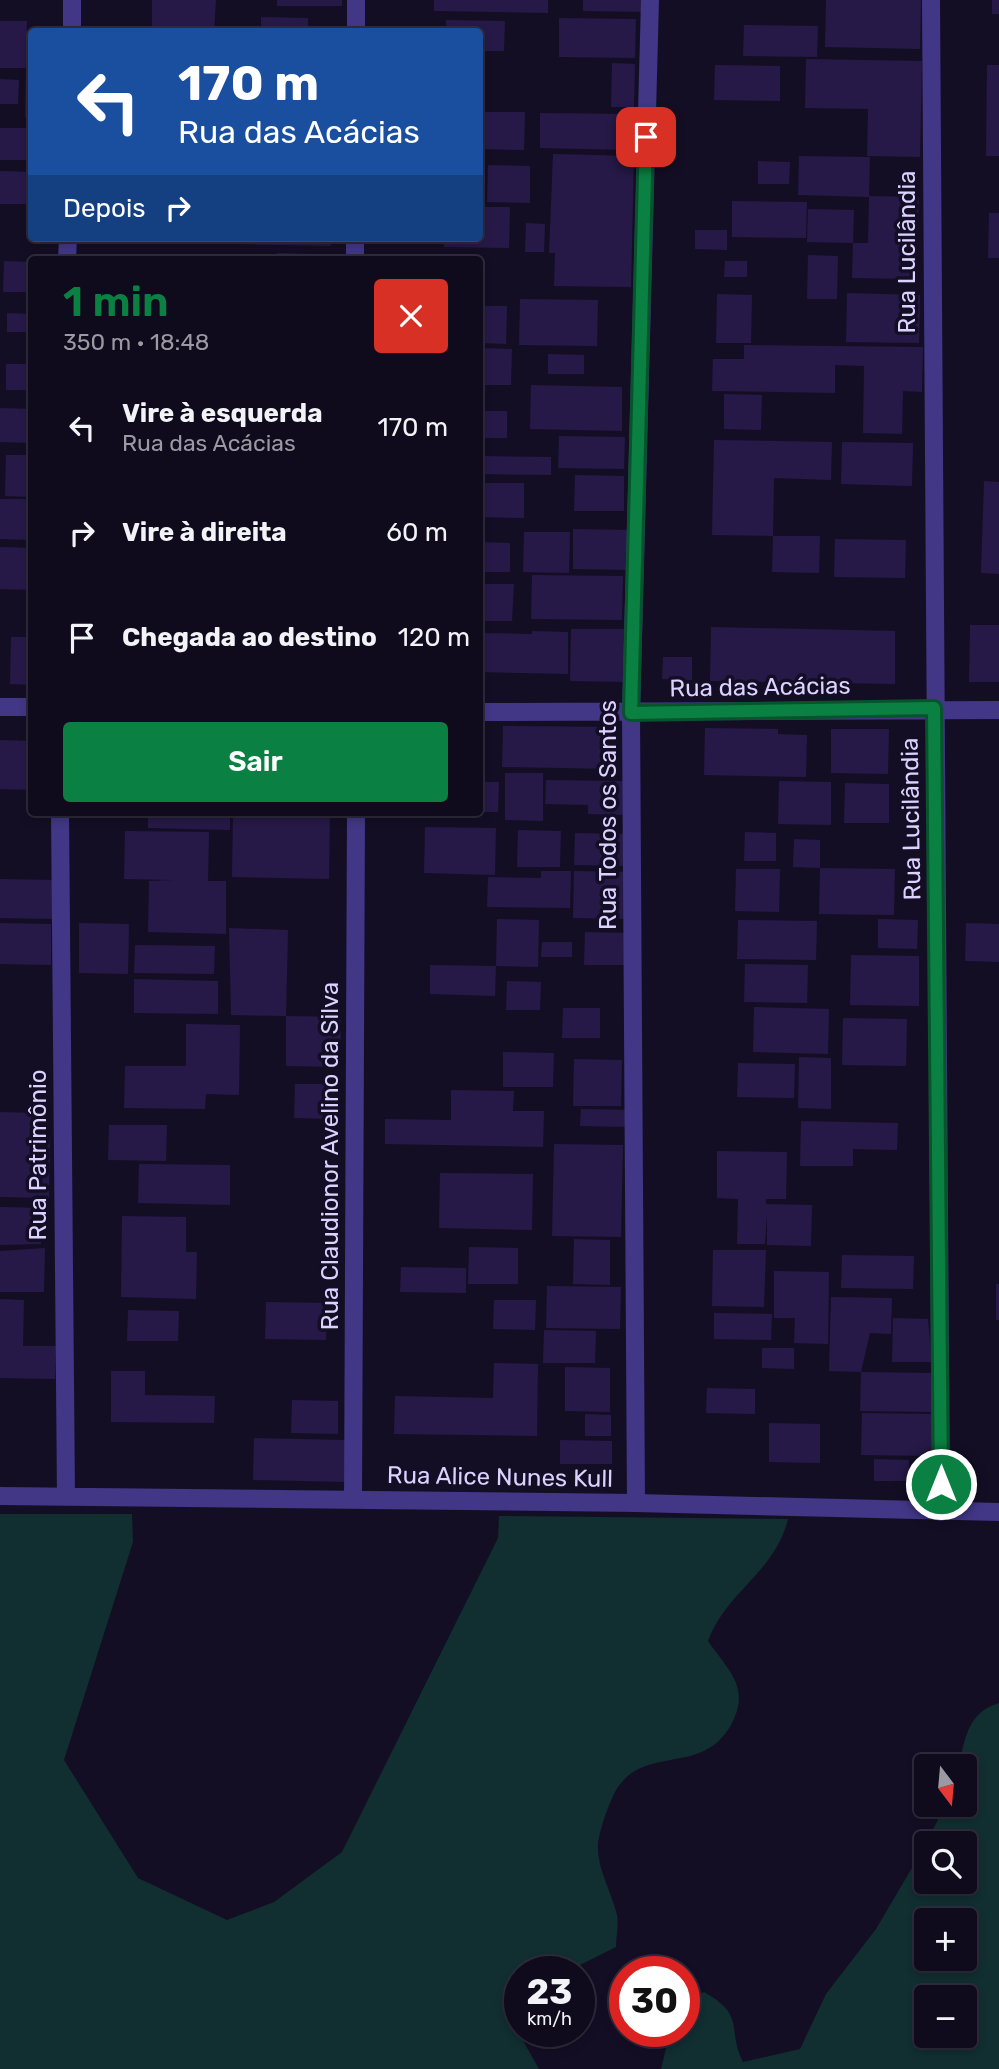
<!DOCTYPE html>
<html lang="pt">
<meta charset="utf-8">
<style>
body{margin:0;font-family:Rubik,sans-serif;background:#1d1829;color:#f1f3f6;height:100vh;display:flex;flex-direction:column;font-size:26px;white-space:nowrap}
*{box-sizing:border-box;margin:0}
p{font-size:23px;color:#9b9aa3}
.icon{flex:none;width:38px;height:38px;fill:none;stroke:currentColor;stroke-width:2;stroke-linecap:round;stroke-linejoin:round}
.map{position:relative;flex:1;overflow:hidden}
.details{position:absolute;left:28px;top:256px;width:455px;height:560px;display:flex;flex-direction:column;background:#0f0a1c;border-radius:7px;box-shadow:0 4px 10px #0003,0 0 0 2px #2f2b3b}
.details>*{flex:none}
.guide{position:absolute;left:28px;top:28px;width:455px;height:214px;border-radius:7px;box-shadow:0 4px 10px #0003,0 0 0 2px #2f2b3b;background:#1a4fa0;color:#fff;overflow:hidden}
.needle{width:46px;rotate:164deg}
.tools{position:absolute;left:914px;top:1754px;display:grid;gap:14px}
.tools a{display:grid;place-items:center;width:63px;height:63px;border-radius:7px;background:#0f0a1c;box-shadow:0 4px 10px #0003,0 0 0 2px #2f2b3b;font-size:35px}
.speed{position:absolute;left:504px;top:1956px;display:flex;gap:14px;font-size:35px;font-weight:700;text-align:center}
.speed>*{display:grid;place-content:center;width:91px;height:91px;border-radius:50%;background:#0f0a1c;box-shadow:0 4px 10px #0003,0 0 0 2px #2f2b3b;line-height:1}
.speed small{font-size:18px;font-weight:400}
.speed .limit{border:10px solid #d22;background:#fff;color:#111}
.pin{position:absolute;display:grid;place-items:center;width:60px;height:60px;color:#fff;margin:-30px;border-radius:14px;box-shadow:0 4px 10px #0006}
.me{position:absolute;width:77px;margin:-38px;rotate:0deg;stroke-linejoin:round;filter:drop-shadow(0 0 5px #0008)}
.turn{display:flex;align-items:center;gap:24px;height:147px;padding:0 35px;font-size:32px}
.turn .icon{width:91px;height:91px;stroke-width:2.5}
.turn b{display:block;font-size:49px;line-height:60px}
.then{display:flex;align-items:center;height:66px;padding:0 35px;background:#0003;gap:14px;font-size:26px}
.round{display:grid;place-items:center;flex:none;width:74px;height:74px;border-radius:7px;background:#1d1829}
.head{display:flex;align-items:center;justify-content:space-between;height:119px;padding:0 35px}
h1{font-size:42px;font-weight:600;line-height:52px;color:#0b8043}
.action{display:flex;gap:14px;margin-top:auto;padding:14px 35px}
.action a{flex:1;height:80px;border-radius:7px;background:#0b8043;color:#fff;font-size:28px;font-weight:600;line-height:80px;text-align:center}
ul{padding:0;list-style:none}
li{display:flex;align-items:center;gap:21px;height:105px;padding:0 35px}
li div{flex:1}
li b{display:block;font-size:26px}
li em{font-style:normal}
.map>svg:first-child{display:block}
.green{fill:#112e30;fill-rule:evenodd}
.building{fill:#261947}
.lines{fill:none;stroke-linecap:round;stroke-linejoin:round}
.minor{stroke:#413786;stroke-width:18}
.route-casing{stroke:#07532c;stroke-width:18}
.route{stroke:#0b8043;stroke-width:12}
.labels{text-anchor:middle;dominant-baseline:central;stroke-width:7;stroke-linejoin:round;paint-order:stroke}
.street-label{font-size:24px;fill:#dbd2ff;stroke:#140e25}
</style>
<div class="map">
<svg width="999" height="2069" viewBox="0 0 999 2069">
<rect width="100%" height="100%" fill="#140e25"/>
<!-- green -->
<path class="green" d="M0,1514h132l1,28 -69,218 74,118 89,42 47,-18 68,-50 156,-314 1,-22 289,3c-12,52 -62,73 -80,122 19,28 42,45 25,80 -27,56 -85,23 -115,66 -7,10 -21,48 -20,61 0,22 14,45 19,67 2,10 -1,22 -1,32l-50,25h-46l-3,58 22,39h-539z
M999,1703v366h-338l9,-37h14v-29l20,-11c43,24 22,36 39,70l57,-13 26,-55 50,-65 50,-85v37h38v-38h-38l20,-39h18v-38h-5c6,-28 9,-54 40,-63zM926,1920h38v38h-38zM926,1997h38v38h-38z"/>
<!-- building -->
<path class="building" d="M152,0h64l-2,32h-62z
M277,0h65v6h-65z
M434,0h114v13l-114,-2z
M583,0h61v12l-61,-1z
M826,0h95l-1,49 -95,-2z
M992,0h7v14h-7z
M261,17l47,1v14h-47z
M559,18l77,1 -1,39 -76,-1z
M446,20l59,1 -1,30h-24v-19h-34z
M0,21h27l-1,47h-26z
M744,25l74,1 -1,31 -74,-1z
M806,59l116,2 -2,96 -53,-1 1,-47 -63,-1z
M612,63l23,1 -1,43h-23z
M715,65l65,1v35l-66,-1z
M987,65h12v91h-13z
M26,68l6,1v48h-7z
M0,79l19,1 -1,24h-18z
M480,112h45l-1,38 -44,-1z
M540,113l89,1 -1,36 -88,-2z
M0,128h32v32h-32z
M553,154l81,2 -3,131 -77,-1 1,-33h-6z
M799,156l71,1 -1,39 50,1 -3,82 -64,-1 1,-35h15l1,-46 -71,-2z
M758,161l32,1 -1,22h-31z
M488,165l42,1v37l-43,-1z
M0,171l32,1v32h-32z
M732,201l75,1 -1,36 -74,-1z
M480,207h30l-1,41 -65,-1v-9h36z
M808,209l46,1 -1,33 -46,-1z
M989,213h10v45h-11z
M526,223l19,1 -1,28h-19z
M695,230h32v20l-32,-1z
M141,238h86v4l-86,-1z
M234,238h97v8l-97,-2z
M277,253l68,2v4h-68z
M204,255l36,1v3h-37z
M244,255h28v4h-28z
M808,255l30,1 -1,43h-30z
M4,261l28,1v30h-29z
M725,261h22v16h-23z
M847,293l73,2 -1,48 -73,-1z
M717,294l35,1 -1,48h-35z
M520,299l78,1 -1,46 -78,-1z
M480,306h27l-1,38 -26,-1z
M7,313l25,1v18h-25z
M744,345l179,2 -1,45 -19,-1 -1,43 -39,-1 1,-67 -29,-1v28l-123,-2 1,-32h31z
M480,348l32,1 -1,36h-31z
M548,354l36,1v19h-36z
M6,364h26v26h-26z
M531,385l91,2v44l-92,-2z
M724,394l38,1 -1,35 -37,-1z
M0,408l32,1v34l-32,-1z
M480,411h27v27h-27z
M559,436l66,1 -1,32 -66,-1z
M714,440l118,2 -1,38 -57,-2 -1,58 -61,-1z
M842,442l71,1 -1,43 -71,-2z
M6,455h26v42l-27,-1z
M480,456l71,1v18l-71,-1z
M575,475l49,1v35h-50z
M984,481l15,1v92l-18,-1z
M480,483h44v35l-44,-1z
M0,499h32v41l-32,-1z
M573,529l58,1 -1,40 -57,-1z
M524,532h46l-1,41 -46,-1z
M773,536h47l-1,37 -47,-1z
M835,539l71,1 -1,38 -71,-1z
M480,542l30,1v29h-30z
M0,547l32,1v42l-32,-1z
M532,575l91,1 -1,44 -91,-1z
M480,584h34l-2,37h-32z
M970,625h29v57h-30z
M711,627l184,4v53l-185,-3z
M571,629h56l-1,53 -56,-1z
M532,631l36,1v42l-88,-2v-39l52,1z
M11,637h21v48l-22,-1z
M663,657h29v23l-30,-1z
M503,726l110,1 -1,42 -110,-2z
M705,728l73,1v5l29,1 -1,42 -102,-2z
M831,729h58l-1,45 -57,-1z
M0,740l32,1v49l-32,-1z
M505,773h38v48l-38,-1z
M546,780l77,1v34l-35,-1v-9l-43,-1z
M779,781l52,1v43l-53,-1z
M480,782h19l-1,30h-18z
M845,783l44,1v39h-45z
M148,812h82v18l-82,-2z
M233,812h97l-1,67 -97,-2z
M425,827l71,1 -1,47 -71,-2z
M518,830l43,1 -1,36h-43z
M125,831l84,1 -1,49h18v53l-78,-2 1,-51 25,-1 -50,-1z
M745,832l31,1v28h-32z
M575,833l52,1v32l-53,-1z
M794,839l26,1v28l75,1 -1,46 -75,-1 1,-46 -27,-1z
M736,869h44l-1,43 -44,-1z
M541,871h30l-1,37 -83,-1 1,-30 53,1z
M574,871l57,1 -1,47 -57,-1z
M0,879l55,1 -1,39 -54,-1z
M497,919l42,1 -1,47 -42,-1z
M878,919l40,1 -1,29 -39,-1z
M738,920l79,1 -1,39 -79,-1z
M0,923l51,1v41l-51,-1z
M79,923l50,1 -1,50 -49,-1z
M966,923l33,1v38l-34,-1z
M229,928l59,2 -2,86 -55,-1z
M585,932l46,1v32h-47z
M542,942h30v15h-31z
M135,945l80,1 -1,28 -80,-1z
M851,955l68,1v50l-69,-1z
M745,964l63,1 -1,38 -63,-1z
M430,965l66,1 -1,30 -65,-2z
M134,979l84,2v33l-84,-1z
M507,981l34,1 -1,28h-34z
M754,1007l75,2 -1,45 -75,-2z
M563,1008h37v30h-38z
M286,1016l55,1 -1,50 -54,-1z
M843,1018l64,1 -1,47 -64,-1z
M186,1024l54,1 -1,70 -33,-1 -1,15 -81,-1 1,-42h61z
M503,1052l51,1 -1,34h-50z
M799,1057l32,1v51l-33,-1z
M574,1059l48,1 -1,46h-48z
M738,1063l57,1 -1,34 -57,-1z
M295,1084h39v35l-40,-1z
M451,1090l63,1 -1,20h31l-1,36 -158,-3v-25l66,1z
M581,1109l50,1v17l-51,-1z
M0,1112l38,1 -1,26h13l-1,59 -49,-1z
M801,1121l97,2 -1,27 -44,-1v17h-53z
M109,1125h58l-1,36 -58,-1z
M554,1144l69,1 -2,92 -69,-1z
M717,1151l70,1 -1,47h-20v5l46,1 -1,41 -44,-1v-31l-2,30h-28l1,-45 -21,-1z
M139,1164l91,1v40l-92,-2z
M440,1173l93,1 -1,56 -93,-2z
M0,1207l43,1 -2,36 -41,1z
M122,1216l64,1v35h11l-1,47 -75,-2z
M574,1239l36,1v45l-37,-1z
M469,1247l49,1v36h-50z
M45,1248l-1,44h-44v-41z
M713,1250h53l-2,57 -52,-1z
M842,1255l72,1 -1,33 -72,-1z
M401,1267l65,1v25l-66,-1z
M774,1271l55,1 -1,72 -34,-1 1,-25h-21z
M996,1284h3v36h-3z
M547,1286l74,1 -1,42 -74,-1z
M831,1297l61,1 -1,36 -21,-1 -9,39 72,1 -1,39 -72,-1 1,-39 -32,-1z
M0,1299l24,1 -1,46h33l-1,33 -55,-1z
M494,1300h42l-1,30 -42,-1z
M266,1302l61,1 -1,37 -61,-1z
M128,1310l51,1 -1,30h-51z
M714,1313l58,1 -1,26 -57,-1z
M893,1318l35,1 4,43h-40z
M544,1330l52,1 -1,32h-52z
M762,1348h32v21l-32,-1z
M494,1363l44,1 -1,72 -143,-2 1,-38 98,2z
M565,1367l45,1v44l-45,-1z
M111,1371h34v24l70,1 -1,27 -103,-1z
M707,1388l48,1v25l-49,-1z
M292,1400l46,1v33l-47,-1z
M862,1413l71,1 -1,42 -71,-1z
M585,1414l26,1v21h-26z
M769,1423l51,1v39l-51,-1z
M254,1438l92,2v42l-93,-2z
M560,1440l52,1v23h-52z
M874,1459l35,1v21h-35z"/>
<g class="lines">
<!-- minor -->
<path class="minor" d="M931,0l10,1512
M72,32v-32
M356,32v-32
M67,259l1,-21
M355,259v-21
M0,707h32
M480,712l519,-2
M60,812l6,685
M0,1496l636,7 363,9
M353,1500l3,-688
M636,1503l-5,-790 19,-713"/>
</g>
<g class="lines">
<defs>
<path id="route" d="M646,137l-15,576 303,-5 7,776"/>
</defs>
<!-- route casing -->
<use href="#route" class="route-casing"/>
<!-- route -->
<use href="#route" class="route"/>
</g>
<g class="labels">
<!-- street labels -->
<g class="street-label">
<text transform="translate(907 252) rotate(-90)">Rua Lucilândia</text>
<text transform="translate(760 687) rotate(-1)">Rua das Acácias</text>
<text transform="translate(608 815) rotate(-90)">Rua Todos os Santos</text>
<text transform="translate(911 819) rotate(-91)">Rua Lucilândia</text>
<text transform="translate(38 1155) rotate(-90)">Rua Patrimônio</text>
<text transform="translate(330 1156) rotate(-90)">Rua Claudionor Avelino da Silva</text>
<text transform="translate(500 1477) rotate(1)">Rua Alice Nunes Kull</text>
</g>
</g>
</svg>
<div class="tools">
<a><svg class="needle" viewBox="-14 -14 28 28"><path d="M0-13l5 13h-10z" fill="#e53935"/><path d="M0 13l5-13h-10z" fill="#9b9aa3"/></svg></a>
<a><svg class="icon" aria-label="search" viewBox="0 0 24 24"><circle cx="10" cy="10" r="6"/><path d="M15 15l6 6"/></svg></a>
<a>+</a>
<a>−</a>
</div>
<div class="speed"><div>23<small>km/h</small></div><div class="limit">30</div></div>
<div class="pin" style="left:646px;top:137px;background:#d93025"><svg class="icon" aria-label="arrive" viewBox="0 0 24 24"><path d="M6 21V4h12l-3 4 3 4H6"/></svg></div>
<svg class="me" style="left:941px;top:1484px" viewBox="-20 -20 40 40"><circle r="17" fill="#0b8043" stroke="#fff" stroke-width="3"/><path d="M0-11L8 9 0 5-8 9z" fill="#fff"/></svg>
<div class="guide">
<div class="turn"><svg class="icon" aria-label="left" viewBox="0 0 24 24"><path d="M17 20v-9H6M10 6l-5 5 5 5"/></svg><div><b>170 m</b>Rua das Acácias</div></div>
<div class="then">Depois<svg class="icon" aria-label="right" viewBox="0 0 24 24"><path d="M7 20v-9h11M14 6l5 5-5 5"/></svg></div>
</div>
<section class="details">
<div class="head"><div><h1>1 min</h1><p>350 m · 18:48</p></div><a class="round" style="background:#d93025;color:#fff"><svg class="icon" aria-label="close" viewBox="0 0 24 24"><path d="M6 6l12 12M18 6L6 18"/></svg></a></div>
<ul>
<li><svg class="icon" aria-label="left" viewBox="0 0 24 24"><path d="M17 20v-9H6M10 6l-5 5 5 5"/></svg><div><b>Vire à esquerda</b><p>Rua das Acácias</p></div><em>170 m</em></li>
<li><svg class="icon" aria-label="right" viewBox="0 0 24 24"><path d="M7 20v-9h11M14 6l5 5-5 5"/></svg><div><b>Vire à direita</b></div><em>60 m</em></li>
<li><svg class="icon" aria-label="arrive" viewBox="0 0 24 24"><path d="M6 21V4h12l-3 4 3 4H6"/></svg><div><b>Chegada ao destino</b></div><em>120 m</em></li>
</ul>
<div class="action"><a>Sair</a></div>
</section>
</div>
